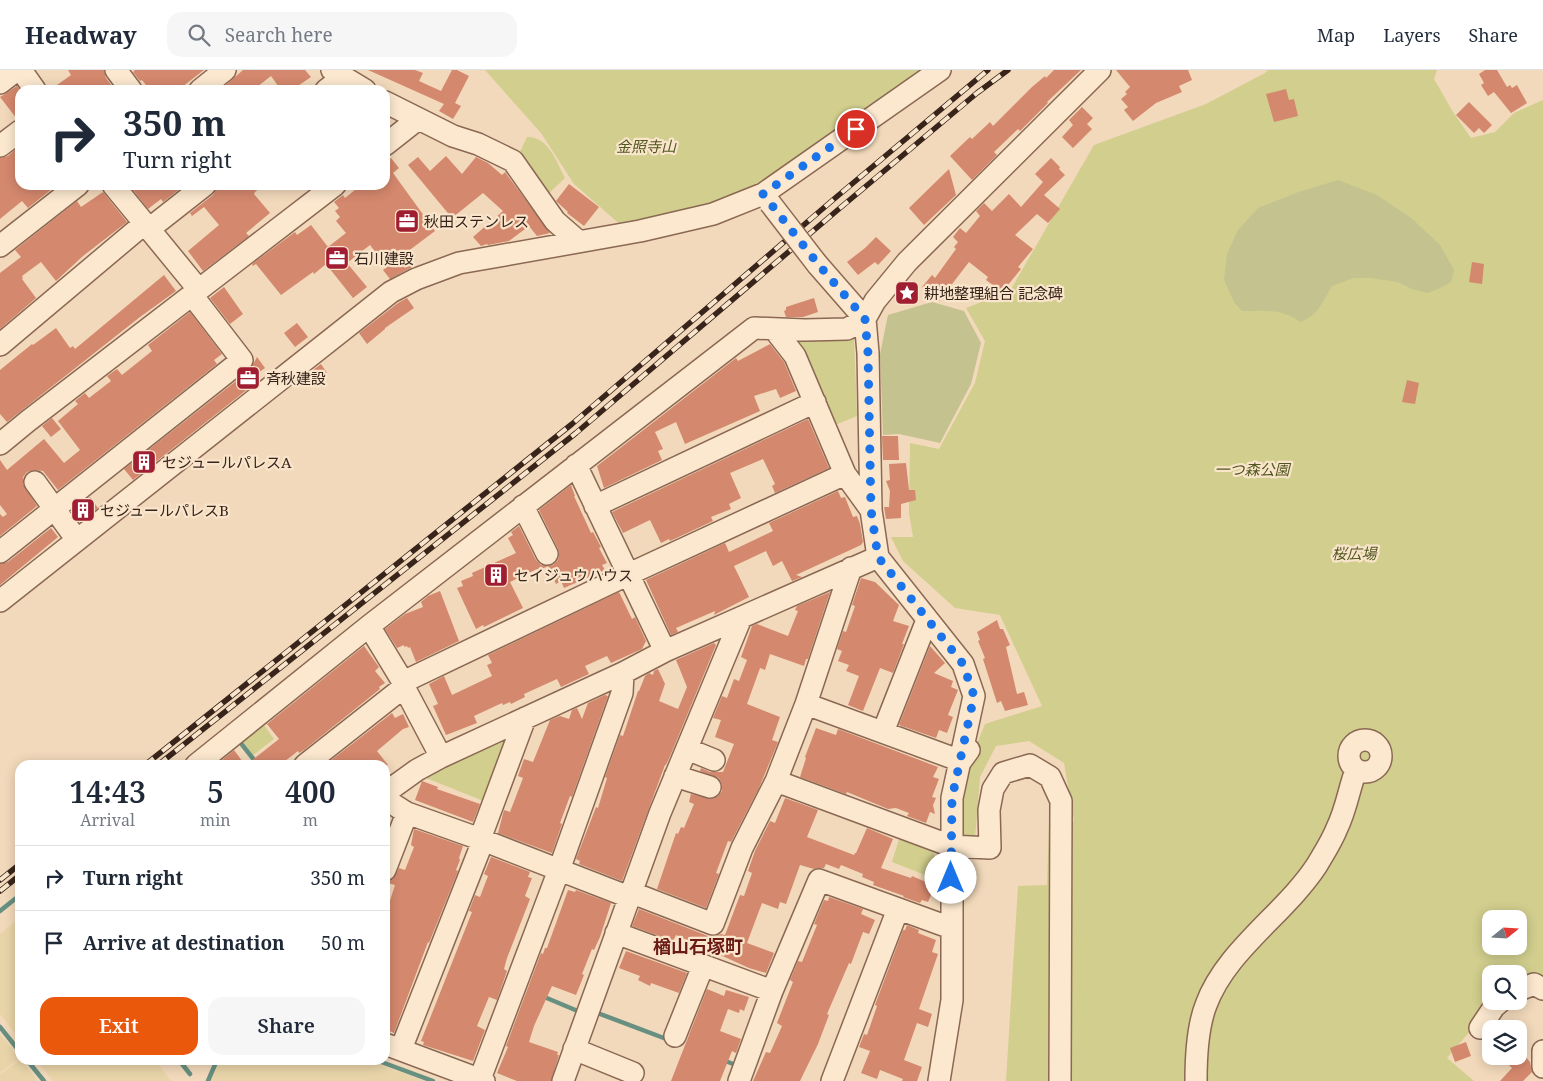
<!DOCTYPE html>
<meta charset="utf-8">
<style>
body{margin:0;font-family:"Noto Serif","Noto Sans JP",serif;background:#f6f6f7;color:#1f2937;height:100vh;display:flex;flex-direction:column;font-size:19px;white-space:nowrap}
*{box-sizing:border-box;margin:0}
p{font-size:16px;color:#747a83}
.icon{flex:none;width:28px;height:28px;fill:none;stroke:currentColor;stroke-width:2;stroke-linecap:round;stroke-linejoin:round}
.map{position:relative;flex:1;overflow:hidden}
.panel{position:absolute;left:15px;top:690px;width:375px;height:305px;display:flex;flex-direction:column;background:#fff;border-radius:15px;box-shadow:0 2px 12px #0003}
.panel>*{flex:none}
.top-card{position:absolute;left:15px;top:15px;width:375px;height:105px;border-radius:15px;box-shadow:0 2px 12px #0003;background:#fff;color:#1f2937;overflow:hidden}
.needle{width:32px;rotate:72deg}
.tools{position:absolute;left:1482px;top:840px;display:grid;gap:10px}
.tools a{display:grid;place-items:center;width:45px;height:45px;border-radius:10px;background:#fff;box-shadow:0 2px 12px #0003;font-size:25px}
.pin{position:absolute;display:grid;place-items:center;width:42px;height:42px;color:#fff;margin:-21px;border:2px solid #fff;border-radius:50%;box-shadow:0 1px 5px #0007}
.me{position:absolute;width:55px;margin:-28px;rotate:0deg;stroke-linejoin:round;filter:drop-shadow(0 0 4px #0008)}
.turn{display:flex;align-items:center;gap:18px;height:105px;padding:0 25px;font-size:22px}
.turn .icon{width:65px;height:65px;stroke-width:2.5}
.turn b{display:block;font-size:35px;line-height:42px}
.eta{display:flex;justify-content:space-evenly;align-items:center;height:85px;text-align:center}
.eta b{font-size:30px;font-weight:600;line-height:35px}
.action{display:flex;gap:10px;margin-top:auto;padding:10px 25px}
.action a{flex:1;height:58px;border-radius:15px;background:#ea580c;color:#fff;font-size:20px;font-weight:600;line-height:58px;text-align:center}
.action a+a{background:#f6f6f7;color:#1f2937}
ul{padding:0;list-style:none}
li{display:flex;align-items:center;gap:15px;height:65px;padding:0 25px;border-top:1px solid #e0e1e3}
li div{flex:1}
li b{display:block;font-size:19px}
li em{font-style:normal}
header{display:flex;align-items:center;gap:30px;box-sizing:border-box;height:70px;padding:0 25px;background:#fff;border-bottom:1px solid #e0e1e3}
header strong{font-size:24px}
nav{display:flex;gap:28px;margin-inline-start:auto;font-size:18px}
.search{width:350px;height:45px;background:#f6f6f7;display:flex;align-items:center;gap:12px;box-sizing:border-box;padding:0 18px;border-radius:15px;color:#747a83;font-size:19px}
.map>svg:first-child{display:block}
.farmland{fill:#e8d4a8}
.green{fill:#d1ce8e;fill-rule:evenodd}
.cemetery{fill:#c4c28f}
.lines{fill:none;stroke-linecap:round;stroke-linejoin:round}
.stream{stroke:#679080;stroke-width:4.5}
.building{fill:#d4886d}
.minor-casing{stroke:#8b6853;stroke-width:24}
.minor{stroke:#fce8cf;stroke-width:21}
.rail-casing{stroke:#38241a;stroke-width:5.5}
.rail{stroke:#f9e5cb;stroke-width:4;stroke-dasharray:11;stroke-linecap:butt}
.minor-bridge-casing{stroke:#8b6853;stroke-width:24;stroke-linecap:butt}
.minor-bridge{stroke:#fce8cf;stroke-width:21}
.route{stroke:#1a73e8;stroke-width:9;stroke-dasharray:0 16.2}
.labels{text-anchor:middle;dominant-baseline:central;stroke-width:4.5;stroke-linejoin:round;paint-order:stroke}
.park-label{font-size:15px;font-style:italic;fill:#51571e;stroke:#f9e5cb}
.poi-label{font-size:15px;fill:#38241a;stroke:#f9e5cb;text-anchor:start}
.quarter-label{font-size:18px;font-weight:bold;fill:#691a15;stroke:#f9e5cb}
</style>
<header>
<strong>Headway</strong>
<div class="search"><svg class="icon" aria-label="search" viewBox="0 0 24 24"><circle cx="10" cy="10" r="6"/><path d="M15 15l6 6"/></svg>Search here</div>
<nav><a>Map</a><a>Layers</a><a>Share</a></nav>
</header>
<div class="map">
<svg width="1543" height="1011" viewBox="0 0 1543 1011">
<rect width="100%" height="100%" fill="#f2d9bb"/>
<!-- farmland -->
<path class="farmland" d="M20,848v122l-20,-26v-80z
M0,964l19,24 -19,15z
M20,989l18,22h-38v-6z
M36,990h119l16,21h-118z
M220,990h148l56,21h-213z"/>
<!-- green -->
<path class="green" d="M485,0h440l-192,140 -110,17 -49,-43 -33,-51z
M1268,0h169l-3,9 19,33 18,26 24,-6 19,-19 29,-13v883h-24v-9h-28v27h5l-49,57 27,23h-468l12,-195 29,-1 2,-61 25,-3 -10,-58 -35,-22 -33,5 -16,31 -5,62h-13l2,-64 21,-51 57,-18 -42,-91 -45,-7 -52,-47 -12,-24h22l-4,-24 1,-70 29,6 36,-66 10,-42 -19,-33 44,-17 84,-146 112,-41 59,-31zM1491,849h28v27h-28z
M527,67c22,0 29,24 38,41l-18,17 -30,-37z
M797,264l57,3 3,79 -27,11 -37,-84z
M261,651l13,18 -21,16 -13,-18z
M506,667l3,9 -23,56 -60,-24 14,-11z
M900,766l31,11 4,9v23l-43,-17z"/>
<!-- cemetery -->
<path class="cemetery" d="M1338,110l39,15 34,23 29,27 14,25 -3,12 -13,7 -11,4 -15,-4 -14,-7 -27,-4h-17l-22,8c-9,15 -14,30 -32,36 -18,-14 -36,-11 -58,-11l-8,-9 -10,-22 3,-26 11,-24 20,-22 41,-16z
M932,232l32,9 17,32 -10,41 -31,59 -41,-9 -16,1 -3,-81 8,-39z"/>
<g class="lines">
<!-- stream -->
<path class="stream" d="M240,672l18,23
M0,841l20,-16
M542,926l38,16
M595,942l74,28
M0,957l20,25
M27,990l17,21
M179,990l11,14
M376,990l57,21
M723,990l15,6
M208,1011l9,-21"/>
</g>
<!-- building -->
<path class="building" d="M68,0h36l2,8 9,12h-65l21,-15z
M135,0h69l-26,20h-28l-8,-10 -2,1 -7,-9z
M243,0h62l6,7 -19,13h-11l-10,-14 -18,14h-33z
M368,0h47l8,3 -4,8 22,10 11,-21h5l12,6 -14,27 6,3 -8,13 -14,-8 5,-7z
M1054,0h27l-34,32 1,1 -28,28 -2,-2 -24,23 3,3 -25,25 -22,-24 20,-19 2,2 18,-17 3,4 39,-39 13,-11 1,2z
M1116,0h72l4,10 -13,6 3,6 -26,11 -23,18 -9,-11 4,-3 -7,-8 6,-5 -2,-2 5,-5z
M1485,0h12l10,17 3,-2 2,3 5,-3 10,18 -16,10 -17,-21 -6,4 -7,-11 3,-2 -5,-9z
M17,16l3,4v29h-3l-17,-22z
M1286,19l3,11 5,-1 4,17 -24,6 -8,-28z
M1469,32l23,23 -8,8 -5,-5 -5,5 -18,-18z
M1082,37l11,11 -6,6 5,5 -19,19 -11,-11 11,-12 -4,-5z
M16,79l4,5v31h37l-29,23 -6,-7 -22,18v-61l8,-2z
M446,86l16,18 14,-17 12,6 14,12 3,-3 45,61 -13,3 -8,-10 -20,15 -21,4 -1,-1 -6,2 -8,-9 30,-26 -20,-18 -31,25 -44,-53 10,-8 12,14z
M391,88l8,10 -6,5 42,58 -32,24 9,12 -22,12 -7,-9 4,-3 -17,-22 -23,18 20,24 -14,11 -27,-34 -12,10 -1,-2 -32,23 -25,-31 -3,2 -1,-2 43,-32 2,3 14,-10 17,22 18,-14 -10,-12 4,-4 -5,-6 4,-3 -5,-6 9,-7 2,3 16,-13h24v-23z
M1051,88l9,9 -1,2 6,6 -21,20 16,14 -12,14 -11,-9 -22,21 18,14 -15,18 3,2 -19,23 -16,-12 2,-3 -19,-15 -30,39 -17,-14 10,-12 3,3 21,-29 -2,-2 4,-5 -5,-5 7,-9 6,5 14,-17 -4,-5 8,-8 8,8 17,-17 12,13 22,-25 -8,-8z
M949,99l7,26 -32,30 -15,-17z
M569,114l30,23 -15,19 -17,-13 1,-1 -12,-11z
M129,115h56l-22,17 -2,-3 -13,10z
M217,115h46l-8,7 -1,2 16,19 -24,20 3,3 -46,35 -15,-20 31,-26 -15,-18 -12,9 -2,-3 23,-18 3,-5z
M103,122l24,30 -44,34 -27,25 -15,-19 -19,14 1,2 -1,1 14,19 -36,31v-56l21,-16 -6,-7 62,-49 4,6z
M876,167l15,14 -13,14 -3,-3 -17,13 -11,-13 18,-14z
M1472,192l12,2 -2,20 -13,-2z
M164,205l12,16 -36,26 -133,105 -7,-8v-44l32,-26 1,1 23,-17 14,20 3,-2 2,3z
M224,217l19,27 -13,10 -20,-26z
M407,228l7,10 -29,20v1l-18,15 -8,-11 39,-30z
M814,228l4,14 -15,5h-17l-2,-6 2,-1v-3z
M190,242l32,42 -8,6 3,4 -159,126 -15,-19 -9,-1 -7,2 -4,5v7l14,22 -37,30v-22l3,3 4,-3 -7,-9v-45l7,10 37,-31 20,24 16,-13 -22,-29 20,-17 -3,-3 10,-8 4,5 22,-17 -4,-5 10,-7 5,6 30,-24 -4,-6z
M297,253l11,14 -13,10 -11,-14z
M770,274l14,18 12,29 -16,7 -4,-9 -22,7 6,15 -75,33 -9,-22 -21,10 8,17 -5,2 4,9 -58,28 -7,-22 139,-108 2,3z
M257,287l8,11 -10,7 4,5 -126,100 -9,-11 126,-99z
M321,294l6,9 -12,9 -6,-9z
M1407,310l12,3 -4,21 -13,-2z
M52,348l9,11 -10,8 -9,-11z
M808,349l21,49 -54,25 -3,-7 3,-2 -12,-25 -33,14 11,25 -12,6 2,5 -20,8 2,4 -43,20 -1,-2 -8,4 -11,-23 -27,13 -11,-21z
M882,366h16l1,24h-16z
M906,393l3,27h6l1,10 -15,4v14l-15,1 -2,-12h5l1,-16 -4,-10 4,-1 -1,-16z
M571,415l4,11h-1l17,37 2,-1 8,15 -2,1 8,15 -5,2 3,5 -41,18 -3,-7 -5,3 -8,-18 -10,5 -1,-2 -27,13 13,26 -39,19 -1,-2 -7,4 -19,-41 6,-2 -2,-5 12,-5 -1,-3 44,-20 -8,-15 5,-3 -2,-3 8,-6 17,34 5,5 5,1 7,-1 5,-5 1,-5 -1,-6 -19,-39z
M838,421l3,7 4,-1 8,20 4,-1 3,8 3,18 -2,3 -65,30 6,2 -10,4 -10,-20 -9,5 -7,-15 -32,15 15,31 -35,18 1,-4 -39,17 2,4 -7,3 -25,-55 79,-37 4,9 44,-21 -4,-8z
M90,427l8,11 -18,14 -8,-11z
M51,458l7,9 -58,48v-21l8,-2z
M861,508l14,4 24,23 -6,16 16,5 -7,18h2l-11,29 -13,-5 -17,43 -15,-6 11,-29 -13,-5 3,-6 -11,-4 4,-10 -5,-2 6,-18 3,1 9,-26 -3,-1z
M440,521l19,50 -43,21 -6,-15 -2,1 -1,-2 -3,1v-2l-7,3 -12,-19 20,-15 18,-7 -2,-5 7,-6z
M619,522l13,27 3,-2 11,24 -4,8 -31,14 -4,-7 -22,10 4,8 -28,13 -4,-8 -33,15 1,3 -14,7 -1,-2 -7,3 -1,-2 -28,13 3,7 -31,12 -13,-29 5,-2 -9,-20 15,-8 8,19 40,-19 -5,-11 5,-2 -4,-8z
M830,522l-22,67h-2l-2,7 -34,-12 -5,16 -5,-2 -13,36 33,13 -8,23 6,2 -19,46 -28,54 -3,-1 -12,32 3,1 -13,34 -49,-19 19,-56 2,1 3,-7 3,1 10,-24 -5,-2 2,-8 21,5 6,-3 4,-5v-6l-3,-7 -19,-7 1,-3 9,4h13l11,-28 -19,-7 6,-17 -8,-2 9,-22 5,2 7,-19 5,2 8,-21 -6,-3 11,-31 5,-2 31,12 10,-25 -3,-1 2,-4z
M997,550l3,9h3l7,16 -4,2 11,47 7,-2 4,13 -23,6 -4,-10 -4,2 -14,-44 2,-1 -7,-17 2,-1 -3,-8z
M714,573l2,2 -45,109 -5,11h-1l-43,116 -43,-17 1,-3 -4,-2 20,-52 2,1 9,-30 -2,-1 15,-42 3,1 15,-45h1l6,-15 4,-3 4,2 1,-4 4,-2 7,15 -6,17 19,8 9,-22 -11,-27z
M364,576l15,21 -4,4 10,12 -6,4 1,2 -76,61 -5,3 -1,-2 -18,14h-34l33,-26 -12,-15z
M930,576l15,17 -11,10 19,8 -2,6 7,3 -10,25 5,2 -6,16 -8,-3 -3,8 -37,-13z
M605,625l3,1 -36,101 -2,-1 -10,27 2,1 -10,29 -54,-20 6,-23 6,2 13,-34 -5,-2 6,-17 9,3 17,-42 10,-4 9,3 3,-9 5,-2 5,11 6,-16z
M392,643l3,5 8,-4 6,13 -6,2 -26,22 11,14h-63z
M816,658l20,7 2,-6 100,38 -5,10 6,2 -7,18 4,1 -3,7 2,9 -5,-2 -4,11 -19,-7 2,-3 -13,-5 -8,1 -41,-17 -1,2 -46,-17 6,-19 -1,-1z
M234,680l11,15h-29z
M422,711l16,6 -1,2 43,15 -7,18 -58,-22z
M785,728l33,12 -11,27 47,18 1,-2h1l11,-25 26,11 -12,29 30,10 1,-2 23,10 -7,16 -6,-2 -2,3 -17,-6 1,-1 -31,-11 1,-3 -12,-5 1,-3 -22,-9 -2,4 -13,-5 -2,4 -10,1 -14,-4 -14,39 -6,-2 -2,7 -16,-6 -15,40 27,10 -8,20 -17,-5 -73,-33 -3,6 -41,-15 7,-17 69,27h7l6,-2 4,1 15,-40 4,1 8,-23 -4,-2 7,-20 15,-30 5,2z
M414,759l49,17 -4,12 1,2 -4,10 2,1 -29,72 -1,-1 -34,91 -9,-4v-113l10,-31 -8,-2 6,-4 6,-11 6,2 9,-23 -3,-2z
M491,787l39,15 -2,5 4,1 -7,18 5,3 -23,59 -3,11 3,2 -10,29 -8,-3 -12,29 8,4 -12,31 -50,-16 1,-3 -3,-1 51,-129 -3,-1 6,-16 5,2 8,-21 -4,-2z
M568,820l7,2 1,-2 35,13 -11,34 -6,13 -2,-1 -10,25 2,1 -8,20 -24,-9 -18,40 -5,16 29,10 -1,3h2l-8,26h-34l-20,-8 11,-26 -2,-1 35,-93 2,1 2,-6h2z
M829,827l34,12 -2,5 14,6 -6,14 -6,-2 -12,32 -2,-1 -22,51 2,1 -11,29 -18,37h-47l13,-29 4,1 12,-27 -5,-3 16,-41 -3,-2 8,-19 4,1 15,-37 -3,-1 10,-24 4,1z
M907,855l12,5 -1,3 18,7 -4,12 6,2 -19,55 13,5 -4,13 -11,-4 -13,37 18,7 -5,14h-15l1,-2 -23,-9 -3,9 -16,-6 9,-22 -11,-4 5,-13 3,1 10,-29 -2,-1 28,-75h2z
M626,881l61,22 -8,20 -28,-10 -1,3 -12,-6 2,-4 -21,-8z
M707,919l17,7 2,-6 23,7 -5,14 -4,-2 -1,4 -11,-4 -8,22 21,8 -5,14 -4,-2 -12,30h-49z
M1466,972l5,14 -16,6 -5,-14z
M1500,986h25l5,6 2,10 -9,9h-23l12,-13z"/>
<g class="lines">
<defs>
<path id="minor" d="M21,0l14,20
M116,0l15,20
M332,0l33,20
M0,13l17,-13
M200,20l25,-20
M326,20l17,-13
M385,32l68,34 25,8 35,17 42,60 23,20
M385,75l33,-26
M0,76l20,-15
M113,115l86,105
M149,159l56,-44
M0,176l78,-61
M774,259l21,27 50,118 26,36
M0,275l145,-122
M0,374l28,-23 307,-236
M576,395l89,186
M35,412l42,58
M523,436l24,48
M595,436l220,-104
M0,482l242,-192 -50,-65
M0,531l391,-309 25,-13 43,-16 181,-32 73,-17 50,-20 177,-124
M369,556l34,56 1,5 37,70
M403,612l224,-107 218,-101
M806,634l155,57 8,-11
M883,662l44,-112
M1349 686a16 16 0 1 1 32 0a16 16 0 1 1-32 0Z
M687,679l27,11
M196,695l173,-139 385,-298 51,2 42,-1 18,-10 -48,-55
M305,695l99,-78
M675,706l35,11
M776,711l175,65 39,2 -1,-38 4,-21 10,-16 27,-8 20,12 11,24 -1,280
M385,723l32,-23 24,-13 182,-84 42,-22 213,-94
M385,729l22,14 73,26 149,58
M385,800l22,-57
M630,822l83,32 29,-76 34,-67 30,-77 45,-136
M616,863l156,58
M1519,920l15,-6 9,5
M1480,958l14,-21 7,-6
M675,966l28,-70
M385,974l99,37
M401,979l78,-198 1,-12 45,-121
M574,979l59,24
M1543,981v16
M480,1009l79,-209 63,-177 1,-20
M563,1011l97,-268 81,-195
M739,1011l33,-90 47,-111 132,48
M832,1011l66,-172
M939,1011l13,-81v-202l22,-102 -11,-32 -85,-107 -7,-47 -3,-157 -3,-34 10,-18 32,-39 193,-192
M1196,1011c0,-24 1,-53 10,-76 20,-55 79,-91 111,-140 7,-12 15,-24 20,-37 9,-18 12,-39 19,-58"/>
</defs>
<!-- minor casing -->
<use href="#minor" class="minor-casing"/>
<!-- minor -->
<use href="#minor" class="minor"/>
<defs>
<path id="rail" d="M145,695l427,-341 262,-225 154,-129
M158,695l418,-332 264,-225 137,-115 31,-23
M0,810l20,-16
M0,821l20,-16"/>
</defs>
<!-- rail casing -->
<use href="#rail" class="rail-casing"/>
<!-- rail -->
<use href="#rail" class="rail"/>
<defs>
<path id="minor-bridge" d="M770,133l47,61"/>
</defs>
<!-- minor-bridge casing -->
<use href="#minor-bridge" class="minor-bridge-casing"/>
<!-- minor-bridge -->
<use href="#minor-bridge" class="minor-bridge"/>
</g>
<g class="lines">
<!-- route -->
<path class="route" d="M856,59l-93,65 55,70 47,55 3,34 3,157 7,47 85,107 11,32 -22,102 -1,80"/>
</g>
<!-- icons -->
<defs>
<symbol id="office-square" viewBox="-11 -11 22 22"><rect x="-9" y="-9" width="18" height="18" rx="4" fill="#9f1e32" stroke="#f9e5cb"/><path d="M-6-3h4V-5.5h4V-3h4V5H-6ZM-1-4.5V-3h2v-1.5ZM-6 0V1H6V0Z" fill="#fff"/></symbol>
<symbol id="sight-square" viewBox="-11 -11 22 22"><rect x="-9" y="-9" width="18" height="18" rx="4" fill="#9f1e32" stroke="#f9e5cb"/><path d="M0-6L1.8-2.2L6-1.7L2.9 1.2L3.7 5.4L0 3.3L-3.7 5.4L-2.9 1.2L-6-1.7L-1.8-2.2Z" fill="#fff"/></symbol>
<symbol id="building-square" viewBox="-11 -11 22 22"><rect x="-9" y="-9" width="18" height="18" rx="4" fill="#9f1e32" stroke="#f9e5cb"/><path d="M-4-6H4V6H1V3H-1V6H-4ZM-2.5-4.3h1.7v1.8h-1.7ZM.8-4.3h1.7v1.8H.8ZM-2.5-1h1.7V.8h-1.7ZM.8-1h1.7V.8H.8Z" fill="#fff"/></symbol>
</defs>
<g fill-rule="evenodd">
<use href="#office-square" x="393" y="137" width="28" height="28"/>
<use href="#office-square" x="323" y="174" width="28" height="28"/>
<use href="#sight-square" x="893" y="209" width="28" height="28"/>
<use href="#office-square" x="234" y="294" width="28" height="28"/>
<use href="#building-square" x="130" y="378" width="28" height="28"/>
<use href="#building-square" x="69" y="426" width="28" height="28"/>
<use href="#building-square" x="482" y="491" width="28" height="28"/>
</g>
<g class="labels">
<!-- park labels -->
<g class="park-label">
<text x="646" y="76">金照寺山</text>
<text x="1252" y="399">一つ森公園</text>
<text x="1354" y="483">桜広場</text>
</g>
<!-- poi labels -->
<g class="poi-label">
<text x="424" y="151">秋田ステンレス</text>
<text x="354" y="188">石川建設</text>
<text x="924" y="223">耕地整理組合 記念碑</text>
<text x="266" y="308">斉秋建設</text>
<text x="162" y="392">セジュールパレスA</text>
<text x="100" y="440">セジュールパレスB</text>
<text x="514" y="505">セイジュウハウス</text>
</g>
<!-- quarter labels -->
<g class="quarter-label">
<text x="698" y="876">楢山石塚町</text>
</g>
</g>
</svg>
<div class="tools">
<a><svg class="needle" viewBox="-14 -14 28 28"><path d="M0-13l5 13h-10z" fill="#e53935"/><path d="M0 13l5-13h-10z" fill="#747a83"/></svg></a>
<a><svg class="icon" aria-label="search" viewBox="0 0 24 24"><circle cx="10" cy="10" r="6"/><path d="M15 15l6 6"/></svg></a>
<a><svg class="icon" aria-label="layers" viewBox="0 0 24 24"><path d="M12 4l9 5-9 5-9-5zM3 14l9 5 9-5"/></svg></a>
</div>
<div class="pin" style="left:856px;top:59px;background:#d93025"><svg class="icon" aria-label="arrive" viewBox="0 0 24 24"><path d="M6 21V4h12l-3 4 3 4H6"/></svg></div>
<svg class="me" style="left:951px;top:808px" viewBox="-20 -20 40 40"><circle r="19" fill="#fff"/><path d="M0-13L10 11 0 6-10 11z" fill="#1a73e8"/></svg>
<div class="top-card">
<div class="turn"><svg class="icon" aria-label="right" viewBox="0 0 24 24"><path d="M7 20v-9h11M14 6l5 5-5 5"/></svg><div><b>350 m</b>Turn right</div></div>
</div>
<section class="panel">
<div class="eta">
<div><b>14:43</b><p>Arrival</p></div>
<div><b>5</b><p>min</p></div>
<div><b>400</b><p>m</p></div>
</div>
<ul>
<li><svg class="icon" aria-label="right" viewBox="0 0 24 24"><path d="M7 20v-9h11M14 6l5 5-5 5"/></svg><div><b>Turn right</b></div><em>350 m</em></li>
<li><svg class="icon" aria-label="arrive" viewBox="0 0 24 24"><path d="M6 21V4h12l-3 4 3 4H6"/></svg><div><b>Arrive at destination</b></div><em>50 m</em></li>
</ul>
<div class="action"><a>Exit</a><a>Share</a></div>
</section>
</div>
